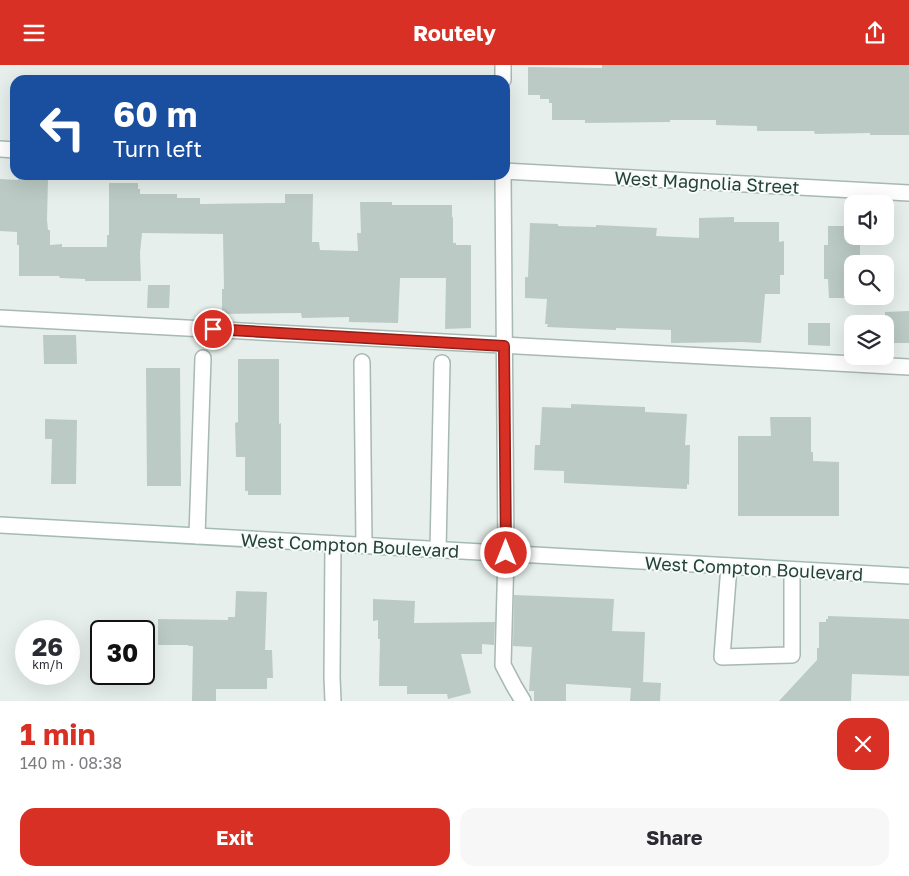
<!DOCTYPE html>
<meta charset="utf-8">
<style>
body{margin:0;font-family:"Golos Text",sans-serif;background:#f7f7f7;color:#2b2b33;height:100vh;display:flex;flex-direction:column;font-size:19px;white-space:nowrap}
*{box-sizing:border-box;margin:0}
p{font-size:16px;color:#7c7c81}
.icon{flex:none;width:28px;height:28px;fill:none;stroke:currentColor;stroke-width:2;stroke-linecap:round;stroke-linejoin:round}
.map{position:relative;height:636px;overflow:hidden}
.side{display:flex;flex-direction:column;background:#fff;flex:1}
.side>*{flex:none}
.top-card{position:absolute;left:10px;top:10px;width:500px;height:105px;border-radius:15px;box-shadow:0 5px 20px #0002;background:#1a4fa0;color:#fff;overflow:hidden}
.buttons{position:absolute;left:844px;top:130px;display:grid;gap:10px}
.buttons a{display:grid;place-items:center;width:50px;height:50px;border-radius:10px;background:#fff;box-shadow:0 5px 20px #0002;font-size:25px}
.speed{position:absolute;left:15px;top:555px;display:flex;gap:10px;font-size:25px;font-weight:700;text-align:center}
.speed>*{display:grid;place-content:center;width:65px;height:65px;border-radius:50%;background:#fff;box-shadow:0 5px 20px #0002;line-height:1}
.speed small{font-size:12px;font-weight:400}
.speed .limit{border:2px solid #111;border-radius:8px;background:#fff;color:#111}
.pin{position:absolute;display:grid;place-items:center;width:42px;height:42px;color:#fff;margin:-21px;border:2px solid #fff;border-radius:50%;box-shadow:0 1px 5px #0007}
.me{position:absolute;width:55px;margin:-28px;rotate:0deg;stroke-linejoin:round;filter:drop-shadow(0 0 4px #0008)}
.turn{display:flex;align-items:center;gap:18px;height:105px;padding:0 20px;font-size:22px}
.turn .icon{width:65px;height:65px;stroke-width:2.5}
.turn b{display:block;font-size:35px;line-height:42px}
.round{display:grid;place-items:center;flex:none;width:52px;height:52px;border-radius:15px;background:#f7f7f7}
.headline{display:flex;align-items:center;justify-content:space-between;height:85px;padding:0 20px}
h1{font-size:30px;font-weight:700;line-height:38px;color:#d93025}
.button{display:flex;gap:10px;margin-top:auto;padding:10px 20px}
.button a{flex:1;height:58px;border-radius:15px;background:#d93025;color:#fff;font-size:20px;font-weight:700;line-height:58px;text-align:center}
.button a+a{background:#f7f7f7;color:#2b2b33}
header{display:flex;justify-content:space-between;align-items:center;height:65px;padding:0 20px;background:#d93025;color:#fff;font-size:22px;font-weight:700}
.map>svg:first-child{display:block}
.building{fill:#bbcac4}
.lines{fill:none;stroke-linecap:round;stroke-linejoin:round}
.service-casing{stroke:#a8b8b2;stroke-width:18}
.minor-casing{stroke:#a8b8b2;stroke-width:18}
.secondary-casing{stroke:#a4bbb3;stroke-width:18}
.service{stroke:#fff;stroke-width:15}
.minor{stroke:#fff;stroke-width:15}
.secondary{stroke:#fff;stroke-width:15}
.route-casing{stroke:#8d1f18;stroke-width:12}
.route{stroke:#d93025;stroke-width:9}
.labels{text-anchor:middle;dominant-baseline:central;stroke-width:4;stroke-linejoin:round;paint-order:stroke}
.street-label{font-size:18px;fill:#24423a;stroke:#f7fbf9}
</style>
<header><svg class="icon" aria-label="menu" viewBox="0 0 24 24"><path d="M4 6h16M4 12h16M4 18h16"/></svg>Routely<svg class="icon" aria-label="share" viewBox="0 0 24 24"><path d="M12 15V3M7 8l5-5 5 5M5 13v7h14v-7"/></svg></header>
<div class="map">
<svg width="909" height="636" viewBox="0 0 909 636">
<rect width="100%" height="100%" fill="#e6efeb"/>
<!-- building -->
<path class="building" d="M602,0h307v70h-39v-2l-55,1 -1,-3h-57v-5l-41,-1v-5h-46v2l-85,1v-3h-33v-17h-3v-4h-9v-4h-12v-28l74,1z
M18,113l30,1 -1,41 1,10h2v15l12,-1v3h45v-12h2v-52h29v6h2v5h37v4h23v6l85,-1v-9h28l-1,48h7l1,8 38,1 -1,-18h4l-1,-31h32v3h60v12h1v26h3v2h15v83l-26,1 1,-51h-46l-2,45 -49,-1v-5l-47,1 -1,-5 -79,1v-25h2l-1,-55 -81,-1 -2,20 1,28h-56v-2l-25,-1 -1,-2h-40v-31h-2v-13l-17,-1v-52l18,1z
M734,152v5h45v20l5,-1v34h-4v19h-15l-4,49 -20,-1 -70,1v-13l-55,-2v2l-69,-3 1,-3h-3l2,-25 -22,-1v-21h3l2,-54 28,1v2l38,1v-2l61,3 -1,8 43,2v-20z
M828,161h24v10h8v28h-8v32h8v2h-31l-1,-19h-4v-34h4z
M148,220h22l-1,23h-22z
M909,246v32h-22v-1h-2v-30z
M808,258h22v23l-22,-1z
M43,270h33l1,29h-33z
M238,294h41v65l2,-1v72h-33v-4h-3v-34h-9l-1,-34 3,-1z
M146,303h34l1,118h-34z
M571,339l74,3v5l42,2 -2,31h5l-1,40 -2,-1v5l-123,-6v-12l-30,-1 1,-25h5l2,-38 29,1z
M770,352h41v35h2v9l26,1v54h-101v-80h33z
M45,354l32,1 -1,64h-25l1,-45h-7z
M236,526l31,1 -2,58h7l1,28h-6v11h-51v12h-24l1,-55h-4l-1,-1h-30v-26l70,1v-3h7z
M514,530l100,4 -2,32 33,1 -2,50 18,1 -1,18h-30l1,-13 -65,-4v17h-32v-10h-5l3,-44 -19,-1z
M373,534l42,2 -1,22 81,-1 -1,23 -12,-1v10h-21l10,39 -23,6 -1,-5h-40v-8h-28l1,-47h-2v-19l-5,1z
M828,551l81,3v57l-57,-2 -1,27h-72l38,-41v-12h2v-26h7v-3h2z"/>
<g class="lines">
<defs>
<path id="service" d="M0,253l909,49
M362,297l2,183
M197,471l6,-178
M438,485l4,-187
M506,489l-3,111 11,21 9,15
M729,501l-7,91 70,-2v-85"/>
<path id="minor" d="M503,0v15
M0,84l15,1
M505,106l404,22
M503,110l3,379
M333,479l-1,133 1,24"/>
<path id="secondary" d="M0,460l909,51"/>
</defs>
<!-- service casing -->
<use href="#service" class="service-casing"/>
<!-- minor casing -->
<use href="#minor" class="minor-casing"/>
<!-- secondary casing -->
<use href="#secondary" class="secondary-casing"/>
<!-- service -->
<use href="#service" class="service"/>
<!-- minor -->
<use href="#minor" class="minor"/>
<!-- secondary -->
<use href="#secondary" class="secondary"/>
</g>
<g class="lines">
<defs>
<path id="route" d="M213,264l291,17 2,207"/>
</defs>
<!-- route casing -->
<use href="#route" class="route-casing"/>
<!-- route -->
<use href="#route" class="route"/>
</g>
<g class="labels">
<!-- street labels -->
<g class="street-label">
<text transform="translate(707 117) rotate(3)">West Magnolia Street</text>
<text transform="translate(350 480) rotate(3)">West Compton Boulevard</text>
<text transform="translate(754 503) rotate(3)">West Compton Boulevard</text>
</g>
</g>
</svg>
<div class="buttons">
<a><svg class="icon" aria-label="sound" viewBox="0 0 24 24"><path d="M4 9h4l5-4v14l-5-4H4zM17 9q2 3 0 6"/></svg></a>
<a><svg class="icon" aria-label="search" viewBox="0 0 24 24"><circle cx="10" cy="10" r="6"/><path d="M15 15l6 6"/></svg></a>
<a><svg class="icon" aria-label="layers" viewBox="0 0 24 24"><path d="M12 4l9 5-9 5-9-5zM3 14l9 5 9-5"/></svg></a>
</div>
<div class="speed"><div>26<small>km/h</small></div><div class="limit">30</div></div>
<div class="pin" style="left:213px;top:264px;background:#d93025"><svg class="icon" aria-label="arrive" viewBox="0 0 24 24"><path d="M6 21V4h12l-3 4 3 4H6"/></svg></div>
<svg class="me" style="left:506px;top:488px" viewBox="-20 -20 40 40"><circle r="17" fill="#d93025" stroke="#fff" stroke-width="3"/><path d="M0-11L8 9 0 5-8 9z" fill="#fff"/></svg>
<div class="top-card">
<div class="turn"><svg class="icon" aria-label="left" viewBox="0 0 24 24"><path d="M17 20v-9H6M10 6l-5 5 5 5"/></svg><div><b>60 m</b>Turn left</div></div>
</div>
</div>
<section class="side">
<div class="headline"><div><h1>1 min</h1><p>140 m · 08:38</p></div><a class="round" style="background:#d93025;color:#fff"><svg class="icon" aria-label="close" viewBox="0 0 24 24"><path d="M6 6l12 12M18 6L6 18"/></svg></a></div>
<div class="button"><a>Exit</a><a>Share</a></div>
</section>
